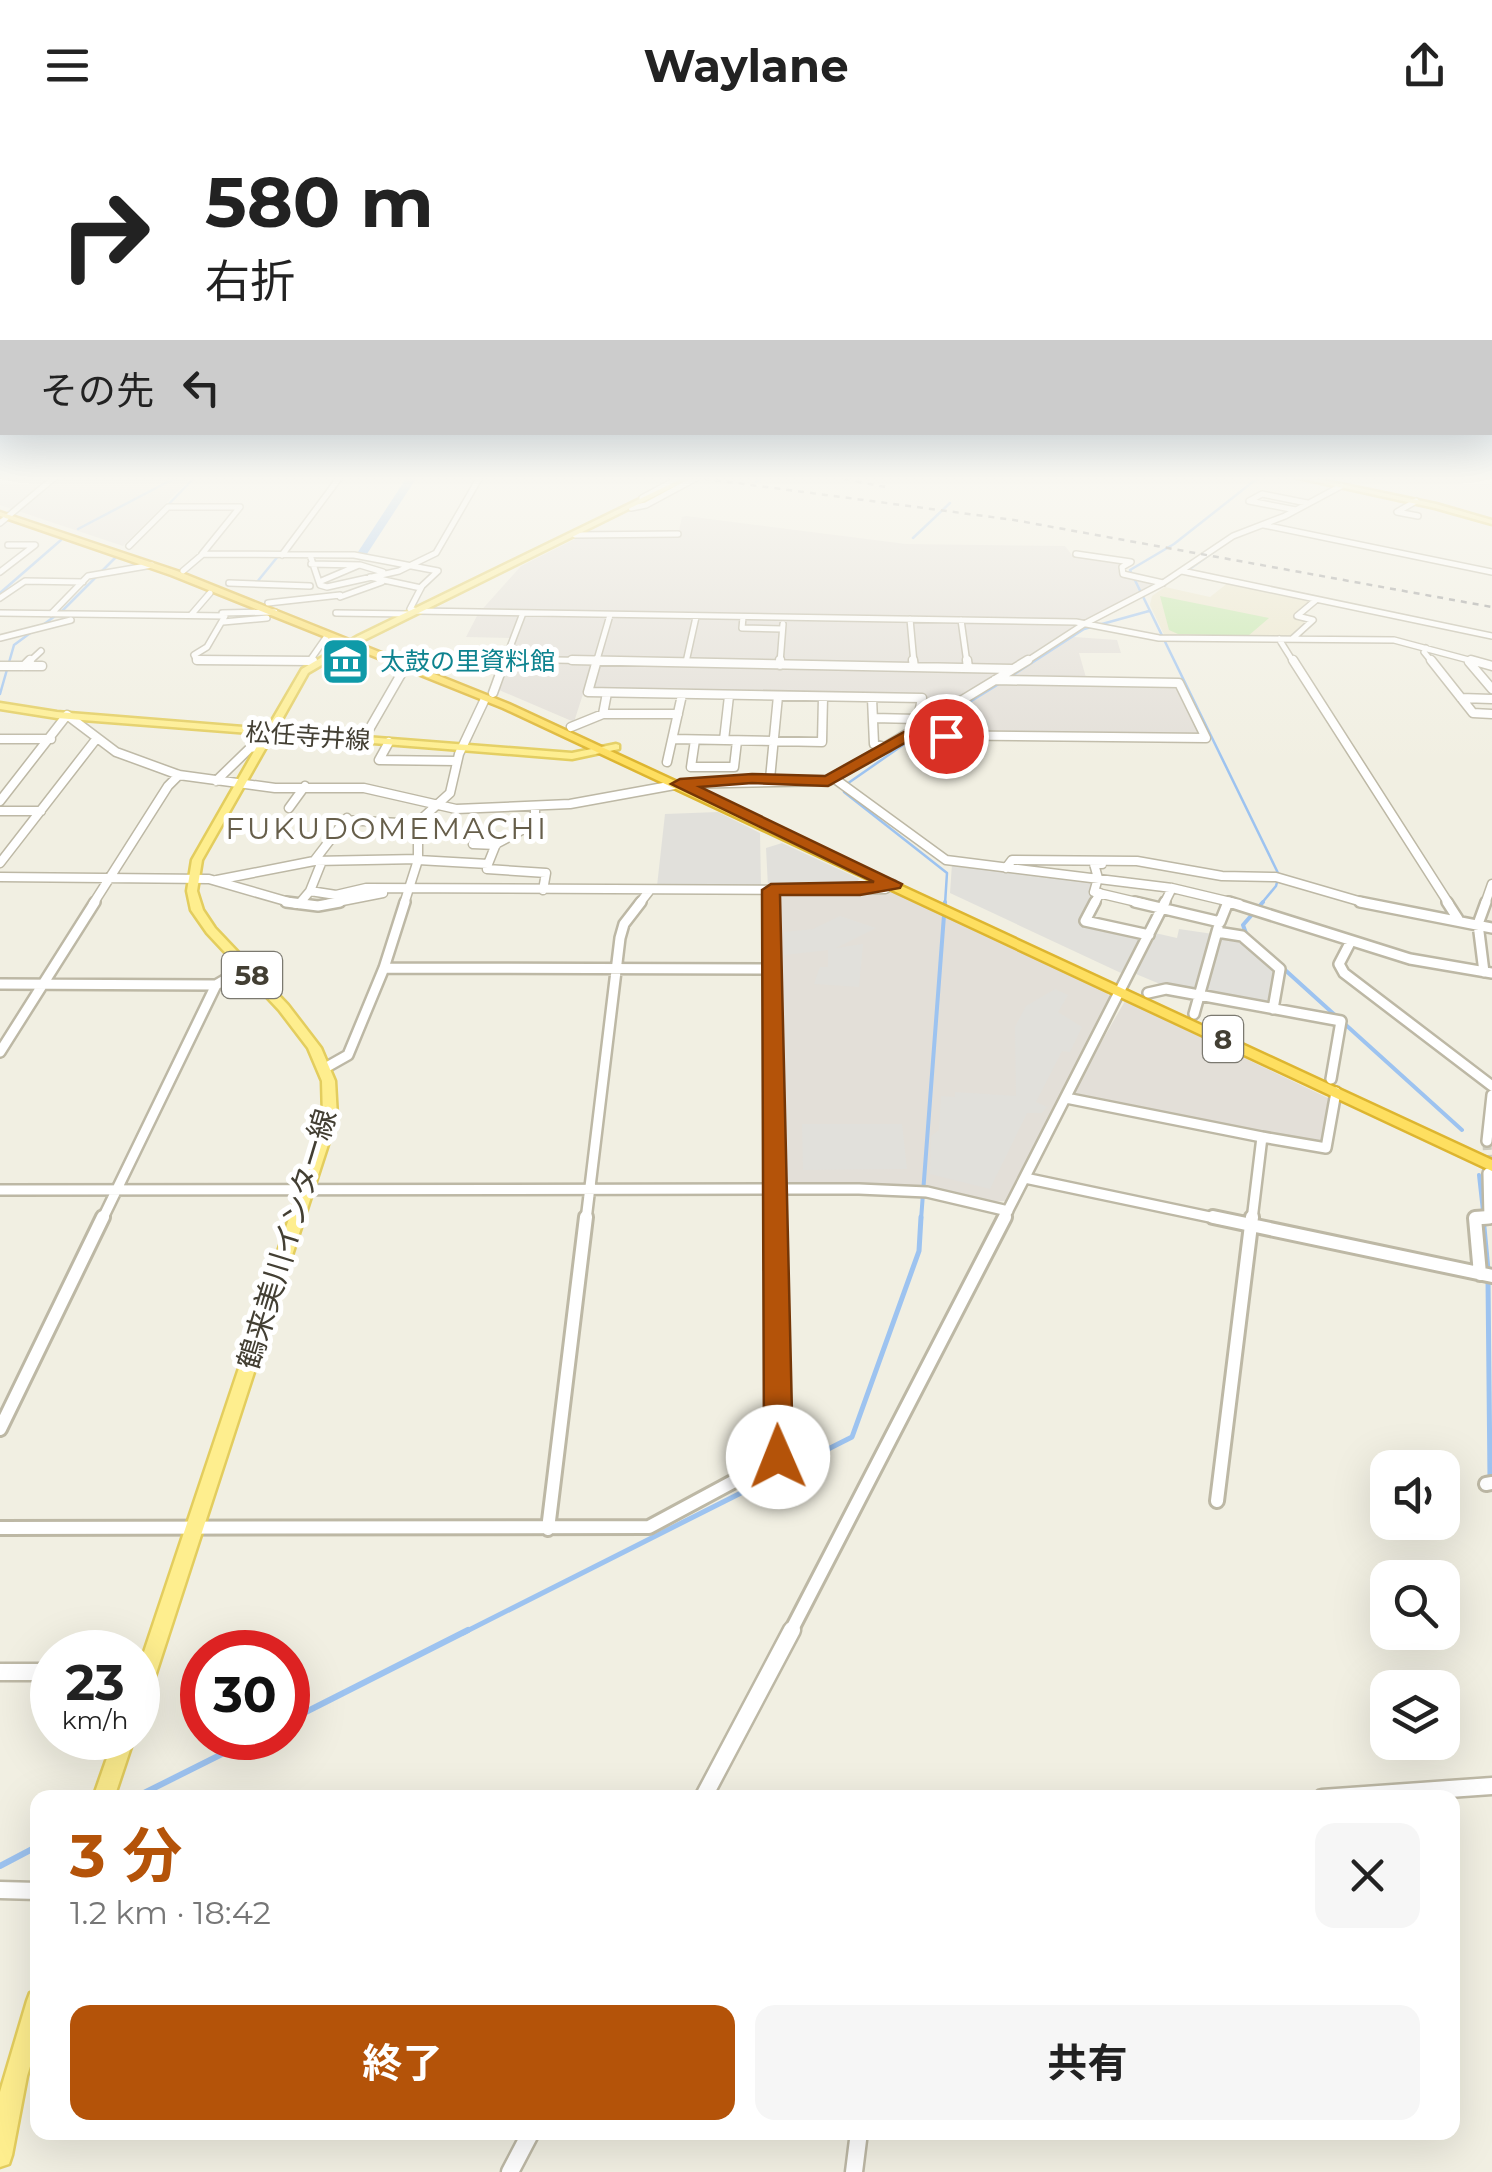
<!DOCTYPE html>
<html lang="ja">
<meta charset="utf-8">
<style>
body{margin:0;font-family:Montserrat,"Noto Sans JP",sans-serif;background:#f6f6f6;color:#222;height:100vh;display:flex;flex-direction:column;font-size:38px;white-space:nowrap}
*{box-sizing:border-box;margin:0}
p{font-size:32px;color:#767676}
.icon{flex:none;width:55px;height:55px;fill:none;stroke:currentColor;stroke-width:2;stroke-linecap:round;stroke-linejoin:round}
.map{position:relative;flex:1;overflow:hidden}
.side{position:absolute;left:30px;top:1660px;width:1430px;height:350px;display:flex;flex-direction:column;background:#fff;border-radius:20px;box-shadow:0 10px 40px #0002}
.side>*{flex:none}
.top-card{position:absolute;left:0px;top:0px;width:1492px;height:305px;box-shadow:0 10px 40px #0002;background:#fff;color:#222;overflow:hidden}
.controls{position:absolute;left:1370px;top:1320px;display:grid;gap:20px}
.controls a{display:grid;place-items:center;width:90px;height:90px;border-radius:20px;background:#fff;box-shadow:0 10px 40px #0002;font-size:50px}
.speed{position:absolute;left:30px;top:1500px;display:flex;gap:20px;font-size:50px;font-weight:700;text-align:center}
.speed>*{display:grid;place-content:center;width:130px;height:130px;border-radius:50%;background:#fff;box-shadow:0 10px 40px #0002;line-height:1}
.speed small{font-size:25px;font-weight:400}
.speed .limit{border:15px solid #d22;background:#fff;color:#111}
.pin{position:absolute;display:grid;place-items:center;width:85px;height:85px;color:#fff;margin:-42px;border:5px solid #fff;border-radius:50%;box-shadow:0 2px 10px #0007}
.me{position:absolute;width:110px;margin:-55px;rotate:359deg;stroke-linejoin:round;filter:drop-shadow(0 0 8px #0008)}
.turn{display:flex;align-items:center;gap:35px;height:210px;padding:0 40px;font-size:45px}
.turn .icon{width:130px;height:130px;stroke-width:2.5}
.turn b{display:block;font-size:70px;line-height:85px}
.then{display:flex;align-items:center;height:95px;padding:0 40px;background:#0003;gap:20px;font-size:38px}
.round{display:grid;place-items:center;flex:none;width:105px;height:105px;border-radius:20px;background:#f6f6f6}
.summary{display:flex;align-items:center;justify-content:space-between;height:170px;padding:0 40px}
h1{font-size:60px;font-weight:700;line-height:75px;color:#b45309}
.primary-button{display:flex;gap:20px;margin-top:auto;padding:20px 40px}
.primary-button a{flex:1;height:115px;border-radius:20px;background:#b45309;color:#fff;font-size:40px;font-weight:700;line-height:115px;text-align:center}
.primary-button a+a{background:#f6f6f6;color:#222}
header{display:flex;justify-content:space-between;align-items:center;height:130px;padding:0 40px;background:#fff;font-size:45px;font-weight:700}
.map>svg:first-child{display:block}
.industrial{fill:#e3dfd8}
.education{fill:#ebe6cc}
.green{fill:#c3e7aa}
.parking{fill:#e1e0db}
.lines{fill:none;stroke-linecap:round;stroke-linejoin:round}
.stream-far3{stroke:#9dc3f0;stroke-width:2.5}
.stream-far2{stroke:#9dc3f0;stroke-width:4}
.stream-far1{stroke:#9dc3f0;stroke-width:5}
.stream{stroke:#9dc3f0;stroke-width:6}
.river{fill:#9dc3f0;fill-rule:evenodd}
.minor-tunnel{stroke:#ceccbf;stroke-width:9;stroke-dasharray:9 5;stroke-linecap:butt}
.minor-far4-casing{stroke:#bdb8a5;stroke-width:8}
.minor-far3-casing{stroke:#bdb8a5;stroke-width:11}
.minor-far2-casing{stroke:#bdb8a5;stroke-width:14}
.minor-far1-casing{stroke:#bdb8a5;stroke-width:18}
.minor-casing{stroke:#bdb8a5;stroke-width:21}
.major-casing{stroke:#e3cd5e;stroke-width:5}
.highway-casing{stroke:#ddb530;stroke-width:5}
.minor-far4{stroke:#fff;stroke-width:5}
.minor-far3{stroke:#fff;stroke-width:8}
.minor-far2{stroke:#fff;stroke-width:9}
.minor-far1{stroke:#fff;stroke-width:12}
.minor{stroke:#fff;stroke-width:16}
.major{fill:#feee8e;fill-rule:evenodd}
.highway{fill:#fedf60;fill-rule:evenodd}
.rail{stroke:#939393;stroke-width:2.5;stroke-dasharray:6 6;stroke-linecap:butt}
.route{fill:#b45309;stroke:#753606;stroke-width:2.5}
.labels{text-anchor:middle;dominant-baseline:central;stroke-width:10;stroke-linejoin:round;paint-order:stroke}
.far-culture-label{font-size:25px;fill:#0d838f;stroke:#fff;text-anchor:start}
.far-street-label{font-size:25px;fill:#433f33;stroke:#fff}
.shield{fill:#fff;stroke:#7b7970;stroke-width:2.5}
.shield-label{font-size:28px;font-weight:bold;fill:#433f33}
.far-quarter-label{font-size:30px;letter-spacing:2.5px;fill:#665e4a;stroke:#fff}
.street-label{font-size:30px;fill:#433f33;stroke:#fff}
</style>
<header><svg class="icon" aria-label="menu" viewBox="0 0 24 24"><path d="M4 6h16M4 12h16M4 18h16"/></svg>Waylane<svg class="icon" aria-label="share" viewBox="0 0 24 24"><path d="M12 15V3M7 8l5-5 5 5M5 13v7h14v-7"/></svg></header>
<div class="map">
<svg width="1492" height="2042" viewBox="0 0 1492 2042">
<rect width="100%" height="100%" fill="#f1efe2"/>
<!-- industrial -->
<path class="industrial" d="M0,347h192l-69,69 -123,-41z
M686,386l220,28 159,2 7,9 53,7 -7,8 4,6 34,8 -73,36 -23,16 57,4 4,13h-42l8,28 91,3 24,53 -282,-2 48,-30h-44v-8l-340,-6 -10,31 -75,-32 15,-52 -48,-1 12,-23 43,-48 60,-30 97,-1 4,-18z
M781,761h116l208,100 6,7 -106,203 -15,1 -82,-15 -128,-3 -5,-290z
M1125,871l203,97 -7,46 -243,-47 -6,-4z"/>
<!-- education -->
<path class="education" d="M1229,452l82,18 -18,15 15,4 -20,19 -123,-1 -15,-32 2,-9 13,-9 45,10z"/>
<!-- green -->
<path class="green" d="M1160,466l109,22 -21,18 -70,-2 -9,-4z"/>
<!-- parking -->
<path class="parking" d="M718,682l42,21 1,53h-104l8,-72z
M782,713l78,36 -12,9 -80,-1 -2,-39z
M952,734l141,17 2,13 -14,30 59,13 -19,36 -171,-80z
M840,786l36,12 -40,20 27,-4 -4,43 -45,-3 6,-17h8v-17l-44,5v-23l29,-3z
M1179,799l34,5 -13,59 -28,-4 -36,-15 19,-41 22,5z
M1220,804l17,3 41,32 -9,39 -65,-13z
M1055,859l13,6 -10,17 24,15 -12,25 -8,-1 -26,51 11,5 -5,6h-15l-37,76 -60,-15 1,-38 8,-6 2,-34 14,1v-5l61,4 -1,-69 11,-21z
M802,994h100l5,45 -104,1z"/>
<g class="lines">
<!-- stream-far3 -->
<path class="stream-far3" d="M1259,347l-85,67 -44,26 149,305 -3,11 -15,18
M756,352l7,-5
M166,377l29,-30
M78,399l99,-52
M913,408l37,-35
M1191,438l24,-17
M257,452l22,-27
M0,463l61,-53
M40,497l22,-16 53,-53
M1010,547l74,-48 65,-18
M0,564l14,-49 19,-14
M921,602l81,-50
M913,608l-69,48v6l103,81 -2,31"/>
<!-- stream-far2 -->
<path class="stream-far2" d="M1247,806l-4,-11 20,-23
M1284,839l178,161
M1479,1045l5,45
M921,1090l24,-318"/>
<!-- stream-far1 -->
<path class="stream-far1" d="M1483,1087l5,53
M1488,1149l2,201
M463,1503l389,-196 67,-186 2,-34"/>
<!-- stream -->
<path class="stream" d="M288,1591l180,-91
M134,1668l120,-60
M0,1736l38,-20"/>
<!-- river -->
<path class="river" d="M407,347h10l-52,80h-8l-1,-2z"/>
<!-- minor-tunnel -->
<path class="minor-tunnel" d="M1487,1011l1,29"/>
<defs>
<path id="minor-far4" d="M642,368l39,-21
M1416,371l-19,11 21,4
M631,378l15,-3 52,-28
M1296,380l-47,-9 13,-7 45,9
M0,393l55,-46
M1264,395l228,47
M575,405l103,-1
M129,416l39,-39h72l-38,47
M1076,424l55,8 -9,5 1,7 40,9
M282,425l58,-78
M310,425l10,30 7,2 72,-16 37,-18 44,-76
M311,434l49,1 23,7
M183,441l20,-17 151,1 84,16 -16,15 -12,23 7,2 659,11 83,16 235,2 86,23
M1182,441l310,65
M0,442l35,-27h-27
M370,447l51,11
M319,452l40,-17
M229,453l81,3
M340,467l42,-15
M0,468l25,-17 58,1
M268,473l72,-8
M0,483l225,3 -18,31 -13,8 3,6h116
M222,483l53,-1
M336,483l73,1
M51,484l37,-38 64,-11
M191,485l19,-22
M743,487l-1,11 40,1
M910,489l4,44
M961,490l6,43
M223,492l44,-4
M0,508l71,-18
M1279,509l15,24
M1292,509l21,-19 -16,-4 19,-16
M1426,518l-2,4 9,11
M504,529l195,4
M315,532l-4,-3 16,-23
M686,532l10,-45
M28,533l13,-12
M504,533l19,-50
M596,533l14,-48
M780,533l3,-39
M1024,533l60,-39 79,-41 70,-47 52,-20 56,-30"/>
<path id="minor-far3" d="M197,530l116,1
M572,530l441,9
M597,530l-9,32 334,6 -4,21 -45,-1
M913,530l1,7
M967,530l1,8
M1293,530l156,244
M1431,530l42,53 19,1
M1471,530l21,6
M1469,532l23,27
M780,535v-5
M0,536h42
M24,536l6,-6
M493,563l12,-33
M872,568l2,46 14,4
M1461,568l31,1
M603,584h75
M571,597l32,-13 4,-21
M910,605l296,3 -27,-55 -184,-3
M0,609h51
M673,609l149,3 1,-45
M363,610l41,-71 7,-3
M695,610l-4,27h43l3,-26
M724,610l5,-44
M389,612l-10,18 78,1
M667,632l15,-67
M770,649l8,-83
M835,649l111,81 226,28 67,16
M216,651l34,-33 11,-2
M0,671l67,-86 49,37 63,23 96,13h89l92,21 114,-5 110,-20 149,-3 199,-121
M289,678l16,-22
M0,681h41
M346,690l71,4
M478,701l-5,13 23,1
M418,730l70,4 8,-20 39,-21v-17
M314,731l33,-43
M0,733l97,-125
M1102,734h-8l4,14 -4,14 51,12
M1006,738l6,-8 125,1 85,15 54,1 93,27
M487,739l59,4 -3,17
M0,747l209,2 87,25
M217,750l97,-19 105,-2
M771,760v14
M310,761l26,4 30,-7 469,2 50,-1 8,-5
M93,774l75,-118 11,-11
M299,774l11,-13 12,-30
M327,774l56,-11
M404,774l14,-44v-38l32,-29 9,-39 25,-53
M639,774l11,-14
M1094,774l6,-11
M1164,774l8,-16
M1485,774l7,-20"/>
<path id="minor-far2" d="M286,772l32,4 22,-4
M771,772l5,318
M1095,772l-10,19 64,14
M1135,772l85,20 8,-20
M1229,772l181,57 82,14
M1360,772l132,26
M1447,772l11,17
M1217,802l25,4 38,33 -7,40
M1351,811l-12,23 5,9 148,113
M384,838l386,1
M1484,842l-6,-48 8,-22
M0,854l216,1 29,-17
M1148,863l18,-4 175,32 -10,58
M1194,884l24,-86
M0,922l95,-150
M325,938l23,-13 36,-87 21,-66
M1066,968l196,39 -10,83
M1262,1007l64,11 10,-56
M1487,1011l5,-46
M1025,1048l199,42
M0,1060l859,-1 68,3 81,19
M102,1090l114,-235
M586,1090l34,-282 4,-14 17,-22
M1003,1090l162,-318
M1475,1090l14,-1 -1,-46"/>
<path id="minor-far1" d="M1213,1087l279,59
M1480,1144l-5,-56 14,-1
M0,1299l103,-212
M1486,1354l6,-1
M1217,1371l35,-284
M0,1398l649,-1 130,-70 -3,-240
M548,1399l38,-312
M790,1503l215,-416"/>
<path id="minor" d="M0,1542h52
M703,1668l89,-168
M1322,1668l170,-12
M0,1760l38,1
M510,2042l21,-40
M854,2042l5,-40"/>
<path id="major" d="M685,347h8l-329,163 -56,33 -32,57 296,23 44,-9 3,1v4l-47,10 -299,-24 -71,125 -5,31 6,19 12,18 73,77 33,43 14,33 2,36 -189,581 -3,6 -7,2v-36l185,-553 -1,-36 -14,-33 -29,-38 -72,-77 -16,-23 -4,-19 5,-31 72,-126 -207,-16 -57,-9v-6l57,9 210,17 35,-60 56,-33z
M1294,347h13l129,27 56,16v4l-57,-16z
M114,1608h20l-20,60h-21z
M38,1860v51l-11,35 -15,79 -3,9 -9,3v-75l27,-91 3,-8z"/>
<path id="highway" d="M0,382l177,59 332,133 983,456v11l-989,-463 -332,-133 -171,-59z"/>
</defs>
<!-- minor-far4 casing -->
<use href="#minor-far4" class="minor-far4-casing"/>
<!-- minor-far3 casing -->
<use href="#minor-far3" class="minor-far3-casing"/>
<!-- minor-far2 casing -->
<use href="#minor-far2" class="minor-far2-casing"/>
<!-- minor-far1 casing -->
<use href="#minor-far1" class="minor-far1-casing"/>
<!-- minor casing -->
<use href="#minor" class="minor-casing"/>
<!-- major casing -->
<use href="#major" class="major-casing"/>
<!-- highway casing -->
<use href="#highway" class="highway-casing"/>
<!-- minor-far4 -->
<use href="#minor-far4" class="minor-far4"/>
<!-- minor-far3 -->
<use href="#minor-far3" class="minor-far3"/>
<!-- minor-far2 -->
<use href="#minor-far2" class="minor-far2"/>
<!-- minor-far1 -->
<use href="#minor-far1" class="minor-far1"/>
<!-- minor -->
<use href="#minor" class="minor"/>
<!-- major -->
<use href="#major" class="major"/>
<!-- highway -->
<use href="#highway" class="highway"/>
<!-- rail -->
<path class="rail" d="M691,347l323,43 478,87
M832,347l54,10"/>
</g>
<!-- sky -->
<linearGradient id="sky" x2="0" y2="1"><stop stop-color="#8abaeb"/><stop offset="0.55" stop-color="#f9f8f2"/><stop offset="1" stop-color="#f9f8f2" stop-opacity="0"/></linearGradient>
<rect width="1492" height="633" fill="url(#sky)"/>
<!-- route -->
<path class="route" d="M946,601l6,1v7h-40l-84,47 -76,-3 -52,4 202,97 -2,4 -40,7h-80l13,562 -5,7 -10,4 -9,-4 -5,-7 -2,-567 9,-6 103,-2 -203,-98 9,-5 72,-5 73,2 79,-44z"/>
<!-- icons -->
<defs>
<symbol id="museum-square" viewBox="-11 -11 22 22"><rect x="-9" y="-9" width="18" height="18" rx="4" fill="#0f9aa8" stroke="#fff"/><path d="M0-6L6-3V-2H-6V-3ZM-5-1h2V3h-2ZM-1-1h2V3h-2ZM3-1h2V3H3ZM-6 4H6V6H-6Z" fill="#fff"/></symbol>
</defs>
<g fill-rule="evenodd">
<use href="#museum-square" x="318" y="504" width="55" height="55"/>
</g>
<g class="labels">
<!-- far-culture labels -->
<g class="far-culture-label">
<text x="380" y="531">太鼓の里資料館</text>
</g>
<!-- far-street labels -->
<g class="far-street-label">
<text transform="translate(308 606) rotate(4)">松任寺井線</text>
</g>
<!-- shield labels -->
<g class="shield">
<rect x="222" y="822" width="60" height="46" rx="8"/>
<rect x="1203" y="886" width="40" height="46" rx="8"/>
</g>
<g class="shield-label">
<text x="252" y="845">58</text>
<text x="1223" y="909">8</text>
</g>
<!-- far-quarter labels -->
<g class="far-quarter-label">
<text x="387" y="698">FUKUDOMEMACHI</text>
</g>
<!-- street labels -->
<g class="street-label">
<text transform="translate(287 1109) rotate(-73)">鶴来美川インター線</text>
</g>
</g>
</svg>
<div class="controls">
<a><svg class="icon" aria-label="sound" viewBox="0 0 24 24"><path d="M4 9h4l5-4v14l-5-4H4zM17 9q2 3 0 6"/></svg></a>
<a><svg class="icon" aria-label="search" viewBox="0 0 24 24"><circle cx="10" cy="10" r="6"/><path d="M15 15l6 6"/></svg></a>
<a><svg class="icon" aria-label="layers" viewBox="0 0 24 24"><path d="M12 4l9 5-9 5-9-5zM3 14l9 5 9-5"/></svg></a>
</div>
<div class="speed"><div>23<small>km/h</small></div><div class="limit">30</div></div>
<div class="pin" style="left:946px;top:606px;background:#d93025"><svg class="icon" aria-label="arrive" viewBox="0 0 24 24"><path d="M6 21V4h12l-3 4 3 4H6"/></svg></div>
<svg class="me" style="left:778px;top:1327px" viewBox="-20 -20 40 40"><circle r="19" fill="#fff"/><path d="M0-13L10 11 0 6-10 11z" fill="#b45309"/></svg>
<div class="top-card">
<div class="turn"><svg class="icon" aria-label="right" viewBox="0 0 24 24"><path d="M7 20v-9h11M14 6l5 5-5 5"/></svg><div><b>580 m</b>右折</div></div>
<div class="then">その先<svg class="icon" aria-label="left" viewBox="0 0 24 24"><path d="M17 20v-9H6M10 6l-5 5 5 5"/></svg></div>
</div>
<section class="side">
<div class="summary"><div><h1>3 分</h1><p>1.2 km · 18:42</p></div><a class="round"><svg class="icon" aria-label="close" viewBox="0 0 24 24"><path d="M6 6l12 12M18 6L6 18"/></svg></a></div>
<div class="primary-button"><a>終了</a><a>共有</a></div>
</section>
</div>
